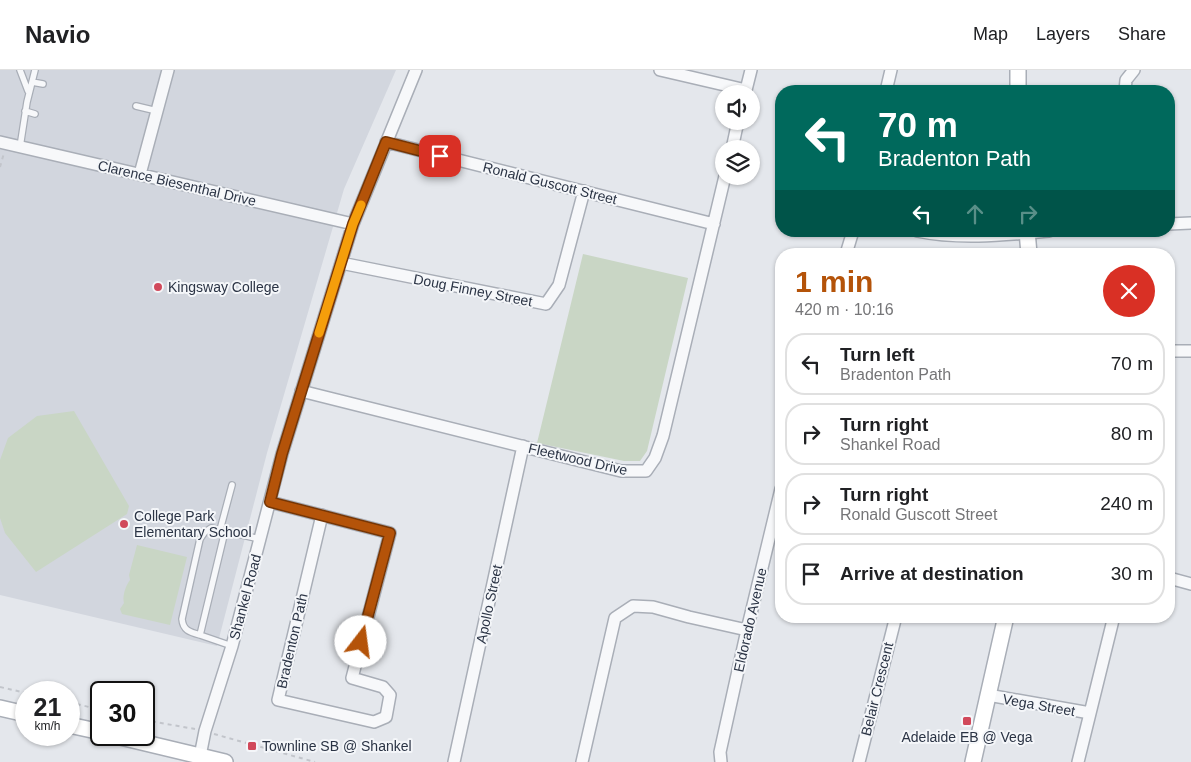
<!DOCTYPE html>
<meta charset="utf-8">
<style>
body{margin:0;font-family:Arial,sans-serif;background:#f2f2f2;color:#202124;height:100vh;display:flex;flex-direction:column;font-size:19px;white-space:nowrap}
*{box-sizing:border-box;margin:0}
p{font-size:16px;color:#757577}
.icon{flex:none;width:28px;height:28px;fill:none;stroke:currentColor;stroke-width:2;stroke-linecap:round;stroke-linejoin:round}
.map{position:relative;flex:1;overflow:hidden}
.sheet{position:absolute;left:775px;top:178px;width:400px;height:375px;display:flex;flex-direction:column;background:#fff;border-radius:20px;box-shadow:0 1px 4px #0004}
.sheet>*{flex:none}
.top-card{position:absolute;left:775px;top:15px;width:400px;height:152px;border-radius:20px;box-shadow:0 1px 4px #0004;background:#00695c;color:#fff;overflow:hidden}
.buttons{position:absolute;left:715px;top:15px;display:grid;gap:10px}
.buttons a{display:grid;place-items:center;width:45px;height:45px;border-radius:50%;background:#fff;box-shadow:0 1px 4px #0004;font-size:25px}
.speed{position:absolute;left:15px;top:611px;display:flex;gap:10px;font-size:25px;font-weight:700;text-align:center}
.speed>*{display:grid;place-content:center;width:65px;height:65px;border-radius:50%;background:#fff;box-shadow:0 1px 4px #0004;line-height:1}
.speed small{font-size:12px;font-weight:400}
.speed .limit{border:2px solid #111;border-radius:8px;background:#fff;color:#111}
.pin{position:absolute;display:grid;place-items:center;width:42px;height:42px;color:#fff;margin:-21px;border-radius:10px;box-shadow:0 2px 8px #0006}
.me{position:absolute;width:55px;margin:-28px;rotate:15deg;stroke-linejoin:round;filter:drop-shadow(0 0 4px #0008)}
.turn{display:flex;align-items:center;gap:18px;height:105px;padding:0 20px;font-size:22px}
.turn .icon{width:65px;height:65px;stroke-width:2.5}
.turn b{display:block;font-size:35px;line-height:42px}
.lanes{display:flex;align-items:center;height:48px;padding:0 20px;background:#0003;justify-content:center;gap:25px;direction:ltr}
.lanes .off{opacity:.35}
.round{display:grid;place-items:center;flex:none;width:52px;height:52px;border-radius:26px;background:#f2f2f2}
.overview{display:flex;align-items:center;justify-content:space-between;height:85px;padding:0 20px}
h1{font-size:30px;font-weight:800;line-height:38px;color:#b45309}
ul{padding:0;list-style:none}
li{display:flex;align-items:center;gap:15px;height:62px;margin:0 10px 8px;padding:0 10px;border:2px solid #e0e0e0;border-radius:20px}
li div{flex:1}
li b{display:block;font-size:19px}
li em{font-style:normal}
header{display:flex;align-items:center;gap:30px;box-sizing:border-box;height:70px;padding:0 25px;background:#fff;border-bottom:1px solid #e0e0e0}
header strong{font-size:24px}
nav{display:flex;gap:28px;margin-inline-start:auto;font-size:18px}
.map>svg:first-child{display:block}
.built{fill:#d2d6de}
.green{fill:#c9d6c5}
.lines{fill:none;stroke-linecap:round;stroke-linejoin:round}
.service-casing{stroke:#a9aeb7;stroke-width:8}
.minor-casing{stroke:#a9aeb7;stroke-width:14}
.secondary-casing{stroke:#a9aeb7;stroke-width:18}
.path{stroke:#c2c5cb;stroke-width:2;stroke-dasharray:4 4;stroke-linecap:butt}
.service{stroke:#f7f8fa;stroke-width:5.5}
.minor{stroke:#f7f8fa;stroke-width:11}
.secondary{stroke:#fff;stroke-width:15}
.route-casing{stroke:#753606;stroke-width:12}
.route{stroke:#b45309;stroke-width:9}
.slow{stroke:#f59e0b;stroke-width:9}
.poi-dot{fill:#d1495b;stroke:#f4f6f9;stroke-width:2}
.labels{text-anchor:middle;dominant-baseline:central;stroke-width:4;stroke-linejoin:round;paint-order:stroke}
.street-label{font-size:14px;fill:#2b3445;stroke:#f4f6f9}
.poi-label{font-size:14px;fill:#2b3445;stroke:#f4f6f9;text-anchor:start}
</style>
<header>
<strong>Navio</strong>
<nav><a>Map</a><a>Layers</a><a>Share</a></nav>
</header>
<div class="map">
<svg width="1191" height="692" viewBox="0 0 1191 692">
<rect width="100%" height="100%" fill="#e4e7ec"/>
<!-- built -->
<path class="built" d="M0,0h396l-52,119 -77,264 -50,193 -217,-51z"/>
<!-- green -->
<path class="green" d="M583,184l105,24 -41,173 -7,10h-16l-87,-18z
M74,341l55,95 -2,8 -91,58 -31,-39 -5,-15v-58l8,-22 29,-22z
M137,475l50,12 -17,68 -48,-11 -2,-5 4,-6c-2,-7 2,-18 6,-23l-1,-5z"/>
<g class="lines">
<defs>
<path id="service" d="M20,0l8,21
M32,12l11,2
M136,36l21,5
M25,41l10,3
M20,77l7,-45 8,-32
M232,415l-12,45 40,9
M220,460l-9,-2 -6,4 -5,7 -18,80c1,11 7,13 18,16l25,-104
M200,565l32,11"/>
<path id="minor" d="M660,0l86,20
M886,21l5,-21
M1125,21l1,-11 8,-10
M745,24l6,-24
M0,72l353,82
M386,72l328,82
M732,79l6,-28
M140,104l28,-104
M1169,154l22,-1
M917,161c43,9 88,4 132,0
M846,184l7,-23
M341,193l205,41 13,-19 25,-94
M1169,281h22
M301,321l320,80h25l9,-13 8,-22 62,-260
M270,432l120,31 -38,145 31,9 7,8 -4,22 -12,5 -96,-22 44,-185
M1169,508l22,6
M988,625l102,18
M200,686l5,-25 27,-85 50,-192 71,-230 63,-154
M454,692l69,-316
M582,692l33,-144 18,-12 20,1 36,10 58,13
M721,692l-1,-10 27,-122 34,-141
M859,692l37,-146
M1078,692l36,-146"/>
<path id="secondary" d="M1018,0v21
M1027,161l2,23
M0,638l26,6
M69,655l32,7
M112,665l113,27
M973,692l33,-146"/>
</defs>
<!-- service casing -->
<use href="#service" class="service-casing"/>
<!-- minor casing -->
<use href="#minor" class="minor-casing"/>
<!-- secondary casing -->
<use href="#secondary" class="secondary-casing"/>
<!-- path -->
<path class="path" d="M0,97l4,-14
M0,617l26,6
M69,632l32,8
M144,650l51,9
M214,664l101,28"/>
<!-- service -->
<use href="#service" class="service"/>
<!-- minor -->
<use href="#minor" class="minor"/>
<!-- secondary -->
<use href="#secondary" class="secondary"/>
</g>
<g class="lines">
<defs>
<path id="route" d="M361,572l29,-109 -120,-31 12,-48 71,-230 33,-82 54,14"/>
</defs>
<!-- route casing -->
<use href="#route" class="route-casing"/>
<!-- route -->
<use href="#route" class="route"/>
<!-- slow -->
<path class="slow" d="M319,263l34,-109 8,-19"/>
</g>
<!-- markers -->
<g class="poi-dot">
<circle cx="158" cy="217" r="5"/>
<circle cx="124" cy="454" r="5"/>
<rect x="962" y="646" width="10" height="10" rx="2.5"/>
<rect x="247" y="671" width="10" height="10" rx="2.5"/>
</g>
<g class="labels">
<!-- street labels -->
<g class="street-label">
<text transform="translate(177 113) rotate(13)">Clarence Biesenthal Drive</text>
<text transform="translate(550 113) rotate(14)">Ronald Guscott Street</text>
<text transform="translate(473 220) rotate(11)">Doug Finney Street</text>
<text transform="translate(578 389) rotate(13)">Fleetwood Drive</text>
<text transform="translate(245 527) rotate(-75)">Shankel Road</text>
<text transform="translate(489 534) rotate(-78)">Apollo Street</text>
<text transform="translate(750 550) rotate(-77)">Eldorado Avenue</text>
<text transform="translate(292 571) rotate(-77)">Bradenton Path</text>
<text transform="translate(877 619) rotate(-76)">Belair Crescent</text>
<text transform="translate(1039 635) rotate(10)">Vega Street</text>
</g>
<!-- poi labels -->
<g class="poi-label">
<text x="168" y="217">Kingsway College</text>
<text x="134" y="446">College Park<tspan x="134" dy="16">Elementary School</tspan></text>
<text x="967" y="667" text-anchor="middle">Adelaide EB @ Vega</text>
<text x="262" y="676">Townline SB @ Shankel</text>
</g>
</g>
</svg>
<div class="buttons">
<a><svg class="icon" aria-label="sound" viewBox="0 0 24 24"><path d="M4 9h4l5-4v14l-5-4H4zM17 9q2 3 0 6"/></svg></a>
<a><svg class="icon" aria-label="layers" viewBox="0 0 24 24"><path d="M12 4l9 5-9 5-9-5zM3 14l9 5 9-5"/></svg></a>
</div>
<div class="speed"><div>21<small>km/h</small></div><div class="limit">30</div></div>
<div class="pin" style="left:440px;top:86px;background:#d93025"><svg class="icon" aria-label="arrive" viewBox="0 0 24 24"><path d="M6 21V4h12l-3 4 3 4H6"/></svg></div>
<svg class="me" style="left:361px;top:572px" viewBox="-20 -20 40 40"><circle r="19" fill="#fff"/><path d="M0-13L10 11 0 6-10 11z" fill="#b45309"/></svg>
<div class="top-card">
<div class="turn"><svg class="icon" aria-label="left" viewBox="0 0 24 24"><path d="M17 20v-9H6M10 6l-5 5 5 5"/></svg><div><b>70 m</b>Bradenton Path</div></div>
<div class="lanes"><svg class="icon" aria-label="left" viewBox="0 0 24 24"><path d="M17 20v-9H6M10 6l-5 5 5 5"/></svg><svg class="icon off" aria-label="ahead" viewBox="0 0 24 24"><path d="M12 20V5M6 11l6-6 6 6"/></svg><svg class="icon off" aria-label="right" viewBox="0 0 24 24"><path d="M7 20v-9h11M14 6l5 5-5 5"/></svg></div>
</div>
<section class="sheet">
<div class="overview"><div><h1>1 min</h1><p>420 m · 10:16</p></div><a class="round" style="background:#d93025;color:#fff"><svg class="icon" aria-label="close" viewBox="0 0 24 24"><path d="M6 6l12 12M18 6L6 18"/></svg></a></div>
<ul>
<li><svg class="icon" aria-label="left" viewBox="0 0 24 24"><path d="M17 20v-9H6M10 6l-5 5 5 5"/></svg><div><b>Turn left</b><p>Bradenton Path</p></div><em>70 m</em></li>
<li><svg class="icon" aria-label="right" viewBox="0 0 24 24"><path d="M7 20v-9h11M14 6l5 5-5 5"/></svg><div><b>Turn right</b><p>Shankel Road</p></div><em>80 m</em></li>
<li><svg class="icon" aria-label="right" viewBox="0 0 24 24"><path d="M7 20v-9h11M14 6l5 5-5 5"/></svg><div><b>Turn right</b><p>Ronald Guscott Street</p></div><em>240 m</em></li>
<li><svg class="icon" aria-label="arrive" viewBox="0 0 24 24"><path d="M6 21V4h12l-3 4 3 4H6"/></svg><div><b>Arrive at destination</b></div><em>30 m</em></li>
</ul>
</section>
</div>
